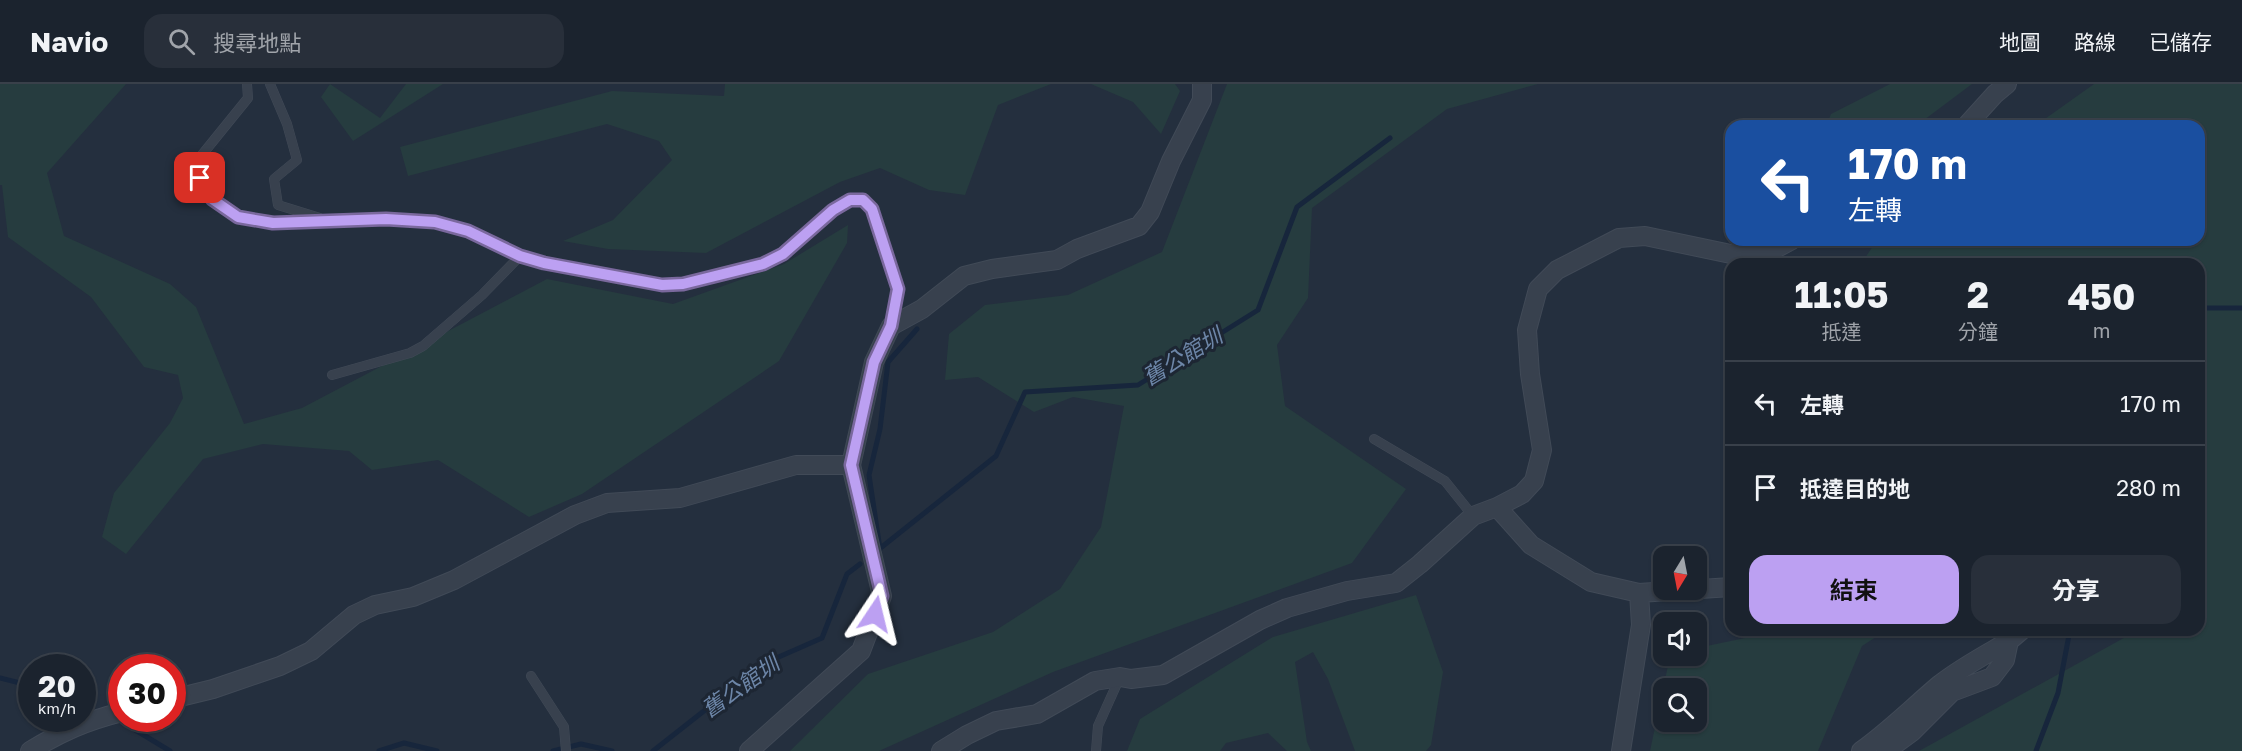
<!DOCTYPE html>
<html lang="zh-TW">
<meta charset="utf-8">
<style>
body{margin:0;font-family:"Golos Text","Noto Sans TC",sans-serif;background:#282f3a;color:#f1f3f6;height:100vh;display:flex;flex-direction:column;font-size:22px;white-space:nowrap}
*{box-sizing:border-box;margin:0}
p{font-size:20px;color:#a0a4aa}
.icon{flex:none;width:33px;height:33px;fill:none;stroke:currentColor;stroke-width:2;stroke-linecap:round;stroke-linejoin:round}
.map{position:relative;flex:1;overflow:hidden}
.sheet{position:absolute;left:1725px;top:174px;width:480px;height:378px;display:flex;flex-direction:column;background:#1b232e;border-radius:18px;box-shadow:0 2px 4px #0004,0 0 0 2px #39404a}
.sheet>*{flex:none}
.banner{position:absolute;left:1725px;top:36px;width:480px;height:126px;border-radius:18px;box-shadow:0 2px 4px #0004,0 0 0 2px #39404a;background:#1a4fa0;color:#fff;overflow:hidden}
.needle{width:39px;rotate:190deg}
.fabs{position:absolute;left:1653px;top:462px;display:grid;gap:12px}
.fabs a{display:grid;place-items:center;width:54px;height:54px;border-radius:12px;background:#1b232e;box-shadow:0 2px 4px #0004,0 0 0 2px #39404a;font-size:30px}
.speed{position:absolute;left:18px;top:570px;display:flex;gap:12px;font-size:30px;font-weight:700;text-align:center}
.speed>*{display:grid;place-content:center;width:78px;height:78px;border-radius:50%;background:#1b232e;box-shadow:0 2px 4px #0004,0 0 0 2px #39404a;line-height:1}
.speed small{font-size:15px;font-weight:400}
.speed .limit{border:9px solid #d22;background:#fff;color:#111}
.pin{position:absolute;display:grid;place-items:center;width:51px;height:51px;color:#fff;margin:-26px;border-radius:12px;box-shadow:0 3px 9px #0006}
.me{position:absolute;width:66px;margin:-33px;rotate:10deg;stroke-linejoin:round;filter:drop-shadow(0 0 4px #0008)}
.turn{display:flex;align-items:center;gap:21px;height:126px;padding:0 24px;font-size:27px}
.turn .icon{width:78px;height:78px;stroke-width:2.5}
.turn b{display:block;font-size:42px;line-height:51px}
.eta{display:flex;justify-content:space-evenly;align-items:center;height:102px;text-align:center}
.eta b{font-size:36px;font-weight:700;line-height:42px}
.primary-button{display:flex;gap:12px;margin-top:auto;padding:12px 24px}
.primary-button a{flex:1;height:69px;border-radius:18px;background:#bca0f2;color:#111;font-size:24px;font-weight:700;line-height:69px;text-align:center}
.primary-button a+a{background:#282f3a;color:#f1f3f6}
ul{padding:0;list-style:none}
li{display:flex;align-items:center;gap:18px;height:84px;padding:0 24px;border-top:2px solid #39404a}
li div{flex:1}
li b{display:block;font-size:22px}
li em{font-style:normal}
header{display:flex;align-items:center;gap:36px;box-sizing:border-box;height:84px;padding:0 30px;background:#1b232e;border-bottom:2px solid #39404a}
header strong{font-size:28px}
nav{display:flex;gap:33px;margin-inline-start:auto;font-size:21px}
.search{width:420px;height:54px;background:#282f3a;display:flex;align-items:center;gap:15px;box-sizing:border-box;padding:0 21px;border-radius:18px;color:#a0a4aa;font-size:22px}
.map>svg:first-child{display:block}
.green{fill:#263c3f;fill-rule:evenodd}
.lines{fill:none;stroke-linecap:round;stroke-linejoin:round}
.stream{stroke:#17263c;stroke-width:5}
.lane-casing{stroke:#414a57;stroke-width:10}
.street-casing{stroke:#414a57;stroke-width:20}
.lane{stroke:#38414e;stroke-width:9}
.street{stroke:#38414e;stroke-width:18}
.route-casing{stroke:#7a689d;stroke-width:15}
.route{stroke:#bca0f2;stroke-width:10}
.labels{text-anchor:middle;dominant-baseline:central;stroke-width:6;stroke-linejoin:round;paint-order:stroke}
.water-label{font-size:22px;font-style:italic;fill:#6d86a8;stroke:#1d2633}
</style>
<header>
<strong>Navio</strong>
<div class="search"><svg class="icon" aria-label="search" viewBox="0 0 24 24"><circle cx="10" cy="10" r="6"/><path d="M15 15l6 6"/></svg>搜尋地點</div>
<nav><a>地圖</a><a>路線</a><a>已儲存</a></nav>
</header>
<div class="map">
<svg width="2242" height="667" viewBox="0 0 2242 667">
<rect width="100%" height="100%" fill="#242f3e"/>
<!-- green -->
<path class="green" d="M0,0h126l-79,89 17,63 106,48 26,23 48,117 58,-16 245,-129 126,25 111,-40 64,-39 -1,18 -68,118 -197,133 -53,23 -91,-57 -66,10 -23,-19 -86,-7 -60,15 -77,95 -24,-17 12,-44 56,-70 13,-25 -5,-23 -34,-8 -53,-70 -83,-60 -6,-52h-2z
M330,0l50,34 26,-34h37l-90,57 -32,-44z
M725,0h326l-53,21 -33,90 -36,-5 -49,-22 -40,14 -134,71 -98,-4 -45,-8 50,-21 59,-60 -13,-19 -52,-17 -199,52 -8,-29 212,-56 112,5z
M1091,0h84l5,7 -19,43 -28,-32z
M1227,0h311l-91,25 -135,99 -4,90 -31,47 8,61 121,83 -54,74 -299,109 -174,79h-89l78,-77 125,-42 67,-43 41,-62 23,-121 -51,-9 -39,15 -56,-35 -33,3 4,-46 36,-29 83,-10 94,-43z
M1890,0h82l-56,42h-90l5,-12z
M2094,0h148v667h-323l212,-117v-4h68v-366h-338l16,-24h322v-114h-164z
M1416,511l27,77 -12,73 -5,6h-71l-27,-72 -15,-27 -18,10 12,80 4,9h-24l-19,-18 -42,10 -6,8h-93l13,-32 133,-82z
M1784,546h103l-25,16 -44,105h-168l20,-95h26l1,-8zM1664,604h32v34h-32z"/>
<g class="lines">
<!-- stream -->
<path class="stream" d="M2199,224h43
M880,465l-11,-74 11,-46 8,-67 29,-33
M878,466l118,-94 29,-64 113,-7 120,-75 39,-103 93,-69
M0,594l32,8
M82,619l7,3
M127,641l43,26
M379,667l25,-8 33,8
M553,667l28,-7 31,7
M653,667l112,-88 57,-25 25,-64 13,-10
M2036,667l22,-58 12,-63"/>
<defs>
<path id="lane" d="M247,0l1,14 -47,58 -1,22 12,21 26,18 35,6 113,-4 49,3 33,9 52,25 24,7 118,22 21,-1 80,-20 20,-10 50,-44 17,-10h13l9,9 26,80 -7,37
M270,0l17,40 10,36 -23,19 4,26 42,13
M332,291l78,-22 13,-7 59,-51 38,-39
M1374,355l71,42 28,35
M531,592l33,51 2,24
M1096,667l2,-25 22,-49"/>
<path id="street" d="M1966,42l29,-32 12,-10
M1497,423l34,38 60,37 48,11 2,32 -20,126
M1639,509l92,-6
M172,615l41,-10 67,-23 31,-15 43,-36 21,-10 38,-8 41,-17 121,-65 32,-12 73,-5 116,-33h55
M30,667c31,-19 56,-30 92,-39
M749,667l112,-100 21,-55 -31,-131 23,-103 17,-36 31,-17 42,-33 28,-7 65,-9 20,-11 62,-23 11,-14 21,-51 31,-61v-16
M941,667l26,-16 29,-14 41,-7 58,-33 25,-4 11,2 32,-4 97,-55 27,-12 60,-17 49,-8 24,-19 53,-48 24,-9 25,-13 12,-13 8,-31 -12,-76 -3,-44 11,-41 19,-19 62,-32 26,-2 100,21 32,-9 15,-8
M1861,667c28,-20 52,-44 78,-66 21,-17 46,-30 70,-44
M1886,667l26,-19 40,-40 40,-15 13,-17 4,-19 13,-11"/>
</defs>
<!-- lane casing -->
<use href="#lane" class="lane-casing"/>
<!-- street casing -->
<use href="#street" class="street-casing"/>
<!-- lane -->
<use href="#lane" class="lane"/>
<!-- street -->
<use href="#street" class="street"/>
</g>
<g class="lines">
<defs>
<path id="route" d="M200,94l12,21 26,18 35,6 113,-4 49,3 33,9 52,25 24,7 118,22 21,-1 80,-20 20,-10 50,-44 17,-10h13l9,9 26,80 -7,37 -17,36 -23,103 31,131 -7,18"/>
</defs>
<!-- route casing -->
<use href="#route" class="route-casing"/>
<!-- route -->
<use href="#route" class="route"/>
</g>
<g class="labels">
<!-- water labels -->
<g class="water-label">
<text transform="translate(1182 272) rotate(-31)">舊公館圳</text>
<text transform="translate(740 602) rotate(-35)">舊公館圳</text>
</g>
</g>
</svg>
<div class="fabs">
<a><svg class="needle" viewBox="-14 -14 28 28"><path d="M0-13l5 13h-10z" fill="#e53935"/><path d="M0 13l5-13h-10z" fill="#a0a4aa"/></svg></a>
<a><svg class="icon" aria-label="sound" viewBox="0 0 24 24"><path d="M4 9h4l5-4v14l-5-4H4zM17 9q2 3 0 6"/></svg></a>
<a><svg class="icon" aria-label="search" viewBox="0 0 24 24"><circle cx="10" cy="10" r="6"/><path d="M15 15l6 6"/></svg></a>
</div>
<div class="speed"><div>20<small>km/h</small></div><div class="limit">30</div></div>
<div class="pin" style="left:200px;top:94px;background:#d93025"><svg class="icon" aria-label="arrive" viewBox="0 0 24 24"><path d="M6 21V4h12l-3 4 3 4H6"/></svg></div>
<svg class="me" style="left:875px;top:530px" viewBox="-20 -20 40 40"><path d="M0-17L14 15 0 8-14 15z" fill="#bca0f2" stroke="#fff" stroke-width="4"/></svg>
<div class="banner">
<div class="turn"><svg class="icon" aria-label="left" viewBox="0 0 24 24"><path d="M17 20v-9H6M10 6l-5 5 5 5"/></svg><div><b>170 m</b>左轉</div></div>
</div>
<section class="sheet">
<div class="eta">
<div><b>11:05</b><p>抵達</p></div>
<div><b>2</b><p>分鐘</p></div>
<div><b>450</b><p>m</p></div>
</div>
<ul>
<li><svg class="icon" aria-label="left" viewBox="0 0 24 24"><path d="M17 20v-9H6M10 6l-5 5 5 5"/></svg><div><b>左轉</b></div><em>170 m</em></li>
<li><svg class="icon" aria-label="arrive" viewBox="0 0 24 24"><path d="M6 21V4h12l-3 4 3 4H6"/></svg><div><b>抵達目的地</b></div><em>280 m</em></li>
</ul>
<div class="primary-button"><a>結束</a><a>分享</a></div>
</section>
</div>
